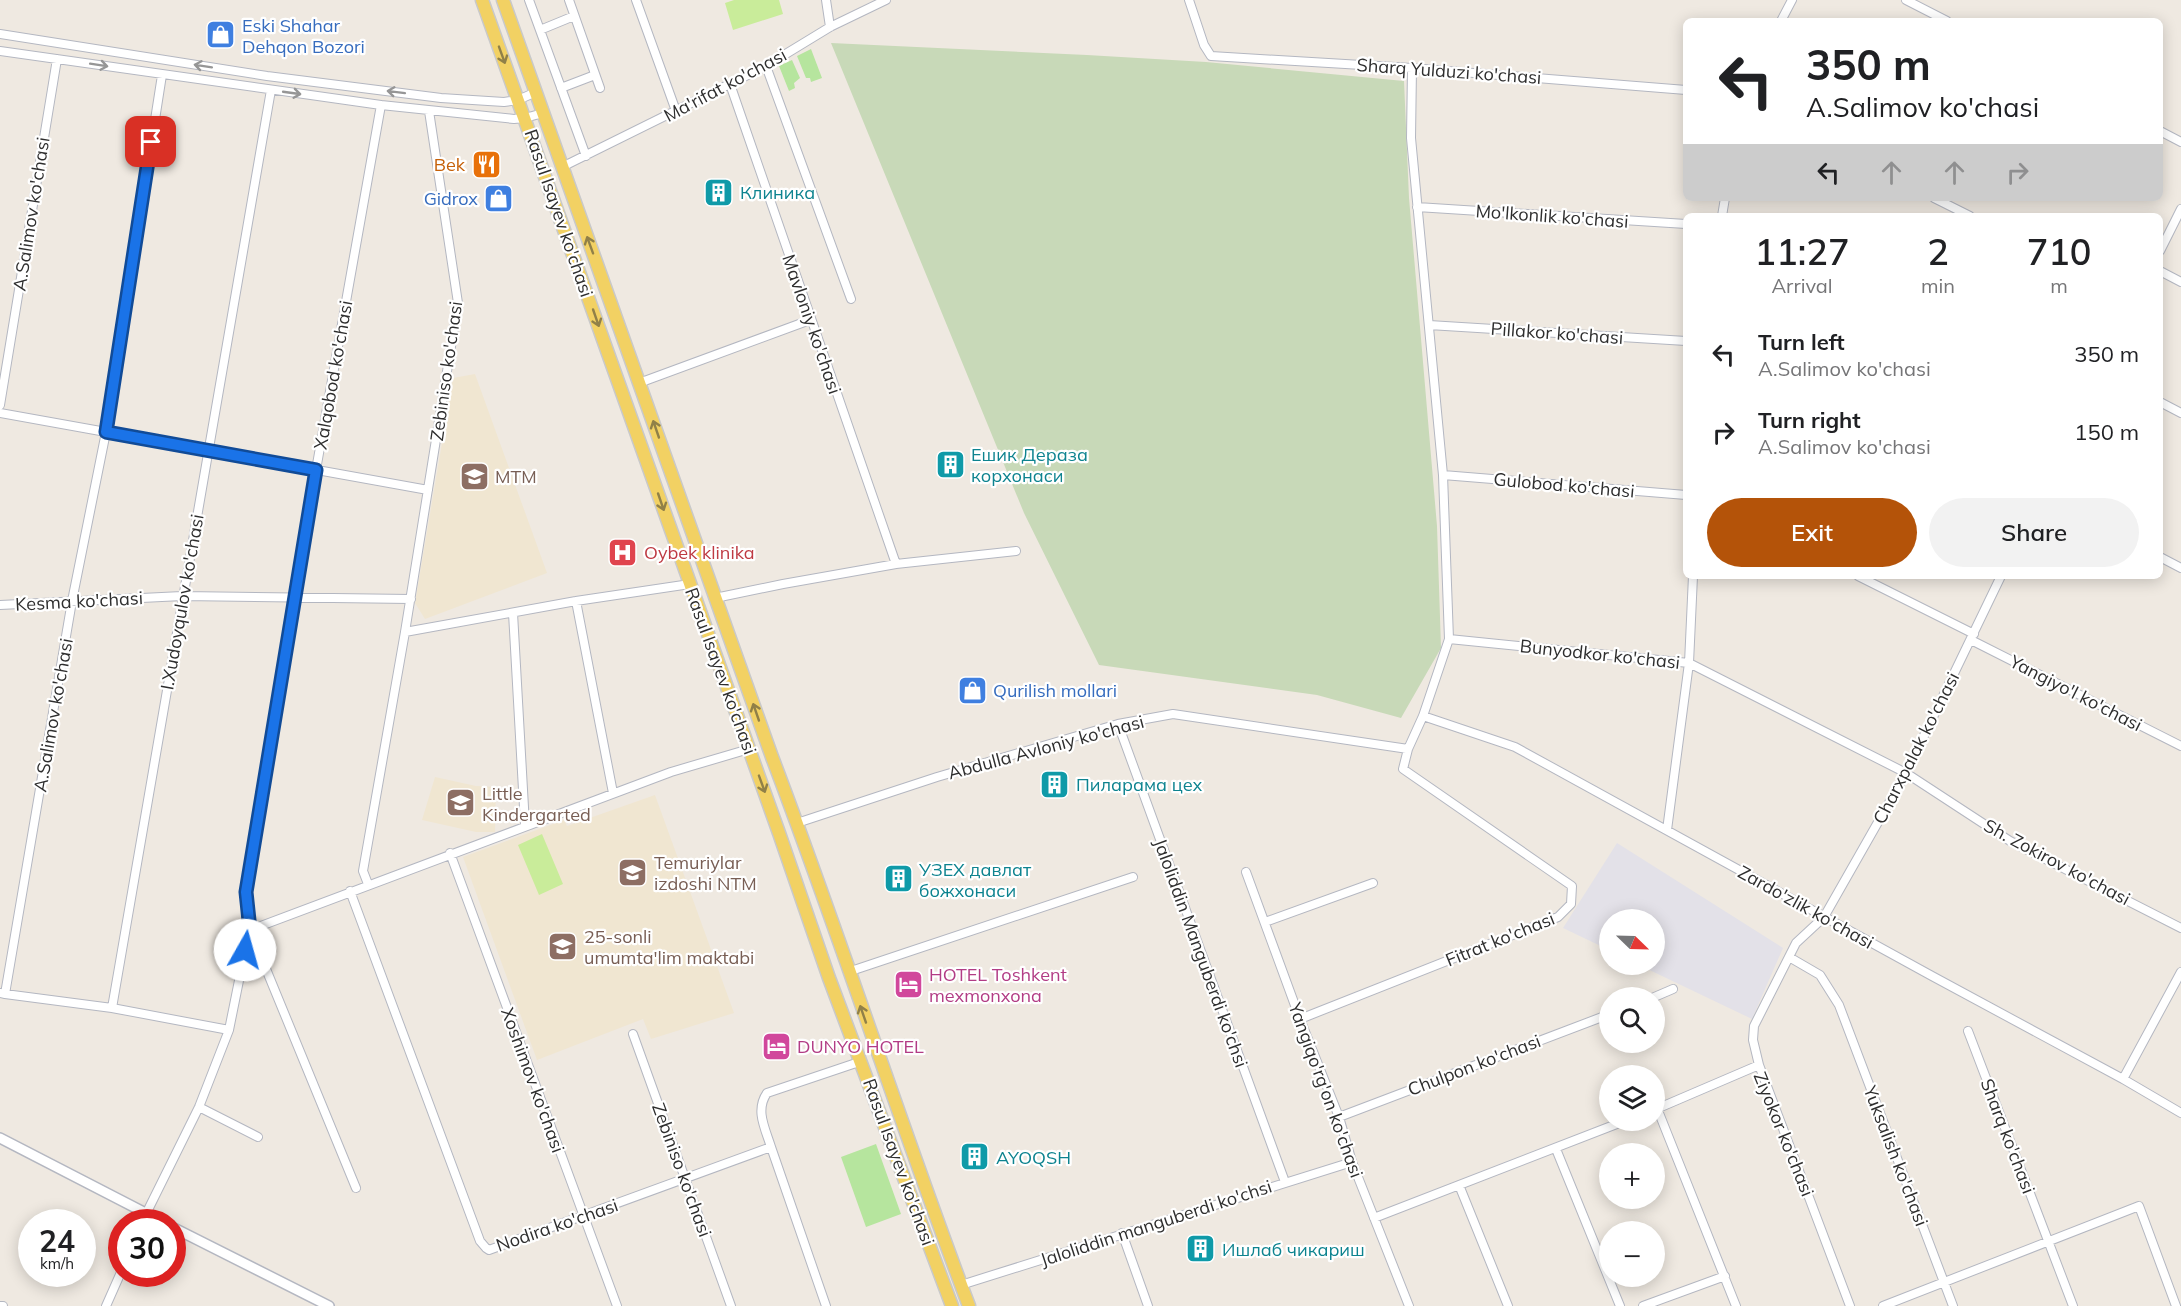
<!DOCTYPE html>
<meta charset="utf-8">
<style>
body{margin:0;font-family:Mulish,sans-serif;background:#f2f2f2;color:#202124;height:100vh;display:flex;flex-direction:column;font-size:22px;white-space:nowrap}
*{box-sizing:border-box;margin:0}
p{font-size:20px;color:#757577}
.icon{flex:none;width:33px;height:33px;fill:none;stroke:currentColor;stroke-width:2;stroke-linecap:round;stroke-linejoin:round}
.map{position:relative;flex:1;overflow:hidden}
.details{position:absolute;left:1683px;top:213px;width:480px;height:366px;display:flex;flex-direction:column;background:#fff;border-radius:9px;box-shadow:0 3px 15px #0003}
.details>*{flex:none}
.top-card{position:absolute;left:1683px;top:18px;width:480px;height:183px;border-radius:9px;box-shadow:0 3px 15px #0003;background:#fff;color:#202124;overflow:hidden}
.needle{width:39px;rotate:113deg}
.fabs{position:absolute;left:1599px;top:909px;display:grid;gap:12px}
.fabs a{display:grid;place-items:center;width:66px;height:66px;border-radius:50%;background:#fff;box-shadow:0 3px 15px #0003;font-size:30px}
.speed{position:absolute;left:18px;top:1209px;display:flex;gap:12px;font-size:30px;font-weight:700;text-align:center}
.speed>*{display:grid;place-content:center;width:78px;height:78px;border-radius:50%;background:#fff;box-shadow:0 3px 15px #0003;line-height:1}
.speed small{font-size:15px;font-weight:400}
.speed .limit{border:9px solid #d22;background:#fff;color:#111}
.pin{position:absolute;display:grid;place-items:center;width:51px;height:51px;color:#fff;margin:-26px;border-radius:12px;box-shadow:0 3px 9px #0006}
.me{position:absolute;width:66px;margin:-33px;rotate:7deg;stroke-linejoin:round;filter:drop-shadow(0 0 4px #0008)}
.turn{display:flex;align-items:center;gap:21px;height:126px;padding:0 24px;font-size:27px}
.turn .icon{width:78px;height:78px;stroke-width:2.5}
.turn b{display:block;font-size:42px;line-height:51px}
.lanes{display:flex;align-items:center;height:57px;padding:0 24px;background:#0003;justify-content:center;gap:30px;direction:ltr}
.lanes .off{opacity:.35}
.eta{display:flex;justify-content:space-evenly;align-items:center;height:102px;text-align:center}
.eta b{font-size:36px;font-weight:600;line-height:42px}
.action{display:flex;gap:12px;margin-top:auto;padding:12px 24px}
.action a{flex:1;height:69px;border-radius:36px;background:#b45309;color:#fff;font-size:24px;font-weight:600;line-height:69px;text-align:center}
.action a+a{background:#f2f2f2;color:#202124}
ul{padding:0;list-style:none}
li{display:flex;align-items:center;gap:18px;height:78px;padding:0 24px}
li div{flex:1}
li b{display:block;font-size:22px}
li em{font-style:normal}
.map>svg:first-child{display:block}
.industrial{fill:#e3e1e8}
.education{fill:#f0e6d1}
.green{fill:#b6e59e}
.cemetery{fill:#c8d9b8}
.pitch{fill:#c9ec9a}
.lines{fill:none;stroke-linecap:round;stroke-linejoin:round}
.minor-casing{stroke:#b4b7c1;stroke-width:10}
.tertiary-casing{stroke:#b4b7c1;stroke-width:12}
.primary-casing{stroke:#c9c9c9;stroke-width:15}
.minor{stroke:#fff;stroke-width:8}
.tertiary{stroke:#fff;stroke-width:9}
.primary{stroke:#f2d163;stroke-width:12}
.oneway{stroke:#908048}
.oneway2{stroke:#969696}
.route-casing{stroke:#114b97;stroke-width:15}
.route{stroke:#1a73e8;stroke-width:10}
.labels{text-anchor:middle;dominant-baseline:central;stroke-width:4.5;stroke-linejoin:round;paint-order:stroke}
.shop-label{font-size:18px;fill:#366cbe;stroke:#fff;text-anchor:start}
.street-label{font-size:18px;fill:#2e2e2e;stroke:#fff}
.food-label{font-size:18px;fill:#c56008;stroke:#fff;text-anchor:end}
.culture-label{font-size:18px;fill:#0d838f;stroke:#fff;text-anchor:start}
.education-label{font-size:18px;fill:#785e54;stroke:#fff;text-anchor:start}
.health-label{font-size:18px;fill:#be3a42;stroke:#fff;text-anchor:start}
.hotel-label{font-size:18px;fill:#b23c85;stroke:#fff;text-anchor:start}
</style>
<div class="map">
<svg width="2181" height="1306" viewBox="0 0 2181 1306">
<rect width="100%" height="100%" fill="#efe9e1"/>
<!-- industrial -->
<path class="industrial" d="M1617,843l166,105 -31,71 -113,-54 15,-1v-44h-44l-1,30 -46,-22z"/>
<!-- education -->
<path class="education" d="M475,374l72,199 -122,46 -10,-16 38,-225z
M435,777l41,9 20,1 -1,45h-19l-54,-12z
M655,795l79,218 -83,26 -8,-20 -106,41 -74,-203 101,-37 3,6z"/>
<!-- green -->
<path class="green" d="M811,49l11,29 -11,4 -1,-4h-4l-9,-22z
M792,60l8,18 -6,5 1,5 -6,3 -10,-25z
M876,1144l25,70 -35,13 -25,-70z"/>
<!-- cemetery -->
<path class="cemetery" d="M831,43l256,12 119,7 198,19 5,117 28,328 4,122 -40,70 -84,-23 -218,-30 -75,-152z"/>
<!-- pitch -->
<path class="pitch" d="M734,0h45l4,14 -50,16 -8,-27z
M542,834l21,50 -24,11 -21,-50z"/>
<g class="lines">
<defs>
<path id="minor" d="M529,0l57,156
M569,0l31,88
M636,0l40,111
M826,0l4,27
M1189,0l15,45 7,11 201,12 274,22
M1906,0l41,21
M1781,21l11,-21
M540,30l34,-14
M0,34l267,42 174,22 63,4 14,-2 18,-8
M0,51l381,54 133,14 11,-1 18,-5
M766,66l85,233
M730,84l166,480
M561,88l34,-13
M2160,131l21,11
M562,167l204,-101 64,-39 56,-27
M1934,198l36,18
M1417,207l269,17
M1722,216l3,-18
M2160,251l21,-42
M2160,271l21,11
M1429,325l257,16
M639,383l171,-63
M2160,402l21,11
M0,405l57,-346
M0,413l106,19 56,-357
M1443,475l243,20
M2160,557l21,11
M1858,576l116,58
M715,598l68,-14 113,-20 120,-13
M576,601l37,192
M0,605l182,-9 229,3
M513,613l12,212
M405,632l171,-31 114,-17
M1449,639l240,24 217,110 104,68 171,87
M1971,640l210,106
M1423,716l92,31 417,229 191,103 58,34
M1118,724l167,458
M797,823l140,-46 181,-53 55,-10 235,35
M1667,830l22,-167 4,-87
M450,853l167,453
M1246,872l54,147 39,98 13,45 57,144
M368,884l-5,-13 42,-239 53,-329 -29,-192
M350,891l130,350 6,7 3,2 282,-103c-6,-19 -16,-37 -4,-54l95,-32
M1265,922l108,-39
M250,930l421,-158 78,-23
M1789,957l31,18 19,30 114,301
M848,972l285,-95
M0,993l5,1 67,-393 34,-169 322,58
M5,994l107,14 159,-918
M1652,998l21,-9
M112,1008l117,22 20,-99
M1300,1019l258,-102 13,-13 1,-18 -169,-117 5,-20 15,-33 26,-77 -6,-164 -32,-337 1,-70
M1968,1031l105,275
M633,1034l98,272
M1759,1065l-6,-25 1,-14 42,-83 28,-26 82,-144 95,-197
M2123,1079l58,-107
M199,1107l59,30
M1657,1108l79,198
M1654,1110l105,-45 91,241
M1339,1117l271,-103
M771,1147l55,159
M1556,1149l64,157
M1459,1185l49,121
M356,1188l-106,-258 -4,-38 70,-422 65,-365
M1374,1218l253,-98
M142,1222l57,-115 30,-77
M1122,1233l26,73
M961,1285l391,-123
M0,1306h3
M106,1306l16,-36
M1643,1306l82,-30
M1883,1306l256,-100 37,100"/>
<path id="tertiary" d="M0,1138l163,84
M172,1227l157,79"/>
<path id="primary" d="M482,0l297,833 50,145 123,328
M503,0l269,757c69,181 128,367 197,549"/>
</defs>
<!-- minor casing -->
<use href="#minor" class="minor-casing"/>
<!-- tertiary casing -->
<use href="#tertiary" class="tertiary-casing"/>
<!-- primary casing -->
<use href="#primary" class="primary-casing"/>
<!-- minor -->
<use href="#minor" class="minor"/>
<!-- tertiary -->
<use href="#tertiary" class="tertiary"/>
<!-- primary -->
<use href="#primary" class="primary"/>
</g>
<!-- one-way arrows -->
<defs><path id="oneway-shaft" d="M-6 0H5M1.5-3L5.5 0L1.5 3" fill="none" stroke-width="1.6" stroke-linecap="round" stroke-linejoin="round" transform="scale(1.5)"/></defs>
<g class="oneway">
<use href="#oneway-shaft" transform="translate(502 55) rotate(70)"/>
<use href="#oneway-shaft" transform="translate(590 245) rotate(-110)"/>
<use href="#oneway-shaft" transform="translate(596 318) rotate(71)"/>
<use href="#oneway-shaft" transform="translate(656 429) rotate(-109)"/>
<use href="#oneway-shaft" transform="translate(661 502) rotate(71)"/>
<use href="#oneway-shaft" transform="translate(756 712) rotate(-109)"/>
<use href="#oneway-shaft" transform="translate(762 784) rotate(70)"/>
<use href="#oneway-shaft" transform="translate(863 1014) rotate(-109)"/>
</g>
<g class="oneway2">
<use href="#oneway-shaft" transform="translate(99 65) rotate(9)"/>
<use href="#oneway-shaft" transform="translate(203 66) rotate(-171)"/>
<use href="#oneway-shaft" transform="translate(396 92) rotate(-173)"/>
<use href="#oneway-shaft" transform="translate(292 93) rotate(8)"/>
</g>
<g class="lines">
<defs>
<path id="route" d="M151,142l-45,290 210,38 -70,422 4,38 -5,20"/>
</defs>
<!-- route casing -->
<use href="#route" class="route-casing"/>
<!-- route -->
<use href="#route" class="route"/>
</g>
<!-- icons -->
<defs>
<symbol id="shop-square" viewBox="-11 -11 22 22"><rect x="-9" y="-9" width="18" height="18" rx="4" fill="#3f7fe0" stroke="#fff"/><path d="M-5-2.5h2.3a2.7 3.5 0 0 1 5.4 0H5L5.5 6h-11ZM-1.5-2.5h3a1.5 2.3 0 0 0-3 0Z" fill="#fff"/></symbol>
<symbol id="restaurant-square" viewBox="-11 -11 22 22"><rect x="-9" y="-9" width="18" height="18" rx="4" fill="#e8710a" stroke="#fff"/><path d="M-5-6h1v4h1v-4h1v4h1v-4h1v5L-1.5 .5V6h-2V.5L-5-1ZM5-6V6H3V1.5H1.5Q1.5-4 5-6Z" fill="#fff"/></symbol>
<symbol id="building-square" viewBox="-11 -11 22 22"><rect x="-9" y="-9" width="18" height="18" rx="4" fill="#0f9aa8" stroke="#fff"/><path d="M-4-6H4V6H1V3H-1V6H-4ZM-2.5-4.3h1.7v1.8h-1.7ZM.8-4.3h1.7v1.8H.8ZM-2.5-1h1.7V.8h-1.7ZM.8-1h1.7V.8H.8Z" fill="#fff"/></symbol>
<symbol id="school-square" viewBox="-11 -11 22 22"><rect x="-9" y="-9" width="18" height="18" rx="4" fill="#8d6e63" stroke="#fff"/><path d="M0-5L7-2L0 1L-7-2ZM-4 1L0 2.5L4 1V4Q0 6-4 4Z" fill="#fff"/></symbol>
<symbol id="hospital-square" viewBox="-11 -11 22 22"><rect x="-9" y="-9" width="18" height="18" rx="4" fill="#e0444e" stroke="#fff"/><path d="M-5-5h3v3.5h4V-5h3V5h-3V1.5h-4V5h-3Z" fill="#fff"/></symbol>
<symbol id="hotel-square" viewBox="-11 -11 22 22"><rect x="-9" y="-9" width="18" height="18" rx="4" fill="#d1479c" stroke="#fff"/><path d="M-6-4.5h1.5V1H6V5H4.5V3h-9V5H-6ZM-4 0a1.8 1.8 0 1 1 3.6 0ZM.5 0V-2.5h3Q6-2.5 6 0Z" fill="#fff"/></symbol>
</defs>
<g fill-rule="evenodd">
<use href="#shop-square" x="204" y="18" width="33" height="33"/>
<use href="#restaurant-square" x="470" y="148" width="33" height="33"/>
<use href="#building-square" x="702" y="176" width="33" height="33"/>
<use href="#shop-square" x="482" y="182" width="33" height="33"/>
<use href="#building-square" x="934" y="448" width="33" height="33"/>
<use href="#school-square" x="458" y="460" width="33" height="33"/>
<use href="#hospital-square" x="606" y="536" width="33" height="33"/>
<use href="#shop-square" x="956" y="674" width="33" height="33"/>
<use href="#building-square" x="1038" y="768" width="33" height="33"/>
<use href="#school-square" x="444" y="786" width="33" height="33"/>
<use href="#school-square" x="616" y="856" width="33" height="33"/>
<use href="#building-square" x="882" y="862" width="33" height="33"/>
<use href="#school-square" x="546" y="930" width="33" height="33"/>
<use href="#hotel-square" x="892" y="968" width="33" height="33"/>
<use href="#hotel-square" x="760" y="1030" width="33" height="33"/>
<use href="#building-square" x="958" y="1140" width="33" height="33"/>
<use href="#building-square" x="1184" y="1232" width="33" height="33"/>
</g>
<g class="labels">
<!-- shop labels -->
<g class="shop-label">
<text x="242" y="25">Eski Shahar<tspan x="242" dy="21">Dehqon Bozori</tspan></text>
<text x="478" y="198" text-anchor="end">Gidrox</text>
<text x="993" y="690">Qurilish mollari</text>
</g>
<!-- street labels -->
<g class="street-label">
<text transform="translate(1449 71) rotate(4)">Sharq Yulduzi ko'chasi</text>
<text transform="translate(725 85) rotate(-28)">Ma'rifat ko'chasi</text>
<text transform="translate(559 213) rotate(71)">Rasul Isayev ko'chasi</text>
<text transform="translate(31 214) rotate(-81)">A.Salimov ko'chasi</text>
<text transform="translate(1552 216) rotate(4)">Mo'lkonlik ko'chasi</text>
<text transform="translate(812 324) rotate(71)">Mavloniy ko'chasi</text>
<text transform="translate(1557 333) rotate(4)">Pillakor ko'chasi</text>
<text transform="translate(446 371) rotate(-82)">Zebiniso ko'chasi</text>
<text transform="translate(333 375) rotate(-80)">Xalqobod ko'chasi</text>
<text transform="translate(1564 485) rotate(5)">Gulobod ko'chasi</text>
<text transform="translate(79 601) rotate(-3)">Kesma ko'chasi</text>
<text transform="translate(182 602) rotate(-80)">I.Xudoyqulov ko'chasi</text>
<text transform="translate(1600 654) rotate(6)">Bunyodkor ko'chasi</text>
<text transform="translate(721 671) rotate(70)">Rasul Isayev ko'chasi</text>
<text transform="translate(2076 693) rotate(27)">Yangiyo'l ko'chasi</text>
<text transform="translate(53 715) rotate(-80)">A.Salimov ko'chasi</text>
<text transform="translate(1046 747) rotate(-15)">Abdulla Avloniy ko'chasi</text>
<text transform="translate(1916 748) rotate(-63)">Charxpalak ko'chasi</text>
<text transform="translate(2057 862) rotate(28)">Sh. Zokirov ko'chasi</text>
<text transform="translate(1806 907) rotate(29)">Zardo'zlik ko'chasi</text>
<text transform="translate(1500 939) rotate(-22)">Fitrat ko'chasi</text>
<text transform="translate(1201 953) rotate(70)">Jaloliddin Manguberdi ko'chsi</text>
<text transform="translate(1474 1065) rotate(-21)">Chulpon ko'chasi</text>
<text transform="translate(533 1080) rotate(70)">Xoshimov ko'chasi</text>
<text transform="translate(1326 1090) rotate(70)">Yangiqo'rg'on ko'chasi</text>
<text transform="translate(1784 1134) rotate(68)">Ziyokor ko'chasi</text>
<text transform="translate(2008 1136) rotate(69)">Sharq ko'chasi</text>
<text transform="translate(1896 1156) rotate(69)">Yuksalish ko'chasi</text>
<text transform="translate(899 1162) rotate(70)">Rasul Isayev ko'chasi</text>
<text transform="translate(682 1170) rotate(70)">Zebiniso ko'chasi</text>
<text transform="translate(1156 1223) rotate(-18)">Jaloliddin manguberdi ko'chsi</text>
<text transform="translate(557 1225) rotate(-19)">Nodira ko'chasi</text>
</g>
<!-- food labels -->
<g class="food-label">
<text x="465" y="164">Bek</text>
</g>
<!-- culture labels -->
<g class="culture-label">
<text x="740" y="192">Клиника</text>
<text x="971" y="454">Ешик Дераза<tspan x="971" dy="21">корхонаси</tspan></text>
<text x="1076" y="784">Пиларама цех</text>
<text x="919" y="869">УЗЕХ давлат<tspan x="919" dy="21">божхонаси</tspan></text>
<text x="996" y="1157">AYOQSH</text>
<text x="1222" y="1249">Ишлаб чикариш</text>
</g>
<!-- education labels -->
<g class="education-label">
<text x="495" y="476">MTM</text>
<text x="482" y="793">Little<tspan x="482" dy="21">Kindergarted</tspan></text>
<text x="654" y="862">Temuriylar<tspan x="654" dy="21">izdoshi NTM</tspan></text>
<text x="584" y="936">25-sonli<tspan x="584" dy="21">umumta'lim maktabi</tspan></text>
</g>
<!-- health labels -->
<g class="health-label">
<text x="644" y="552">Oybek klinika</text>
</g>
<!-- hotel labels -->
<g class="hotel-label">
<text x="929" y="974">HOTEL Toshkent<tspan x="929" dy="21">mexmonxona</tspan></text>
<text x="797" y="1046">DUNYO HOTEL</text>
</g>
</g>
</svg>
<div class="fabs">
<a><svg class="needle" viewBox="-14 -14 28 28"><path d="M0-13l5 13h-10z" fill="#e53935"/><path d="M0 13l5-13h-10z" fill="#757577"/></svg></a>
<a><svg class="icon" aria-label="search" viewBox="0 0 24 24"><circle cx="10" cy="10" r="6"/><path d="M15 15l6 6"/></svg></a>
<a><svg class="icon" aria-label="layers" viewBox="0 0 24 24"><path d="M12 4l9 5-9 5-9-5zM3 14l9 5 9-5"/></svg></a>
<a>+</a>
<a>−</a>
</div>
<div class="speed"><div>24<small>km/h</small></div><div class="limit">30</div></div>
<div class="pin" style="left:151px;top:142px;background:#d93025"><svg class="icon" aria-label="arrive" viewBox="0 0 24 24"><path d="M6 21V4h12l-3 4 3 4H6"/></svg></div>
<svg class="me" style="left:245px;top:950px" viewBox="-20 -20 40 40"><circle r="19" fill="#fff"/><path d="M0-13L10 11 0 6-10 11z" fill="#1a73e8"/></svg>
<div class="top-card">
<div class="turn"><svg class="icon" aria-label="left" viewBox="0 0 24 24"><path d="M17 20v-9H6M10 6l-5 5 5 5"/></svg><div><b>350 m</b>A.Salimov ko'chasi</div></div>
<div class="lanes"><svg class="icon" aria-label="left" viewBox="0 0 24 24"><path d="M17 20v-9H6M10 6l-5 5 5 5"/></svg><svg class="icon off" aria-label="ahead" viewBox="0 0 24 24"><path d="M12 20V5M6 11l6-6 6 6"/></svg><svg class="icon off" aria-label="ahead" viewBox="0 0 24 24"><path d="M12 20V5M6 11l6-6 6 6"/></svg><svg class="icon off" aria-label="right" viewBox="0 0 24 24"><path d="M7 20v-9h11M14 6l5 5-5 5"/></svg></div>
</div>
<section class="details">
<div class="eta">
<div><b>11:27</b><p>Arrival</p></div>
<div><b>2</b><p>min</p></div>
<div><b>710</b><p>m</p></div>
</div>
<ul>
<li><svg class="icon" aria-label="left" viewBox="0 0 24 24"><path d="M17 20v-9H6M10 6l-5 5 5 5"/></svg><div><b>Turn left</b><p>A.Salimov ko'chasi</p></div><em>350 m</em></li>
<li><svg class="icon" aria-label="right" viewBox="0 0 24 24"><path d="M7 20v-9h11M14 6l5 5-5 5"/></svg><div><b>Turn right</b><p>A.Salimov ko'chasi</p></div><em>150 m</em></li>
</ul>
<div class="action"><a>Exit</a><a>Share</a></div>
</section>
</div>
